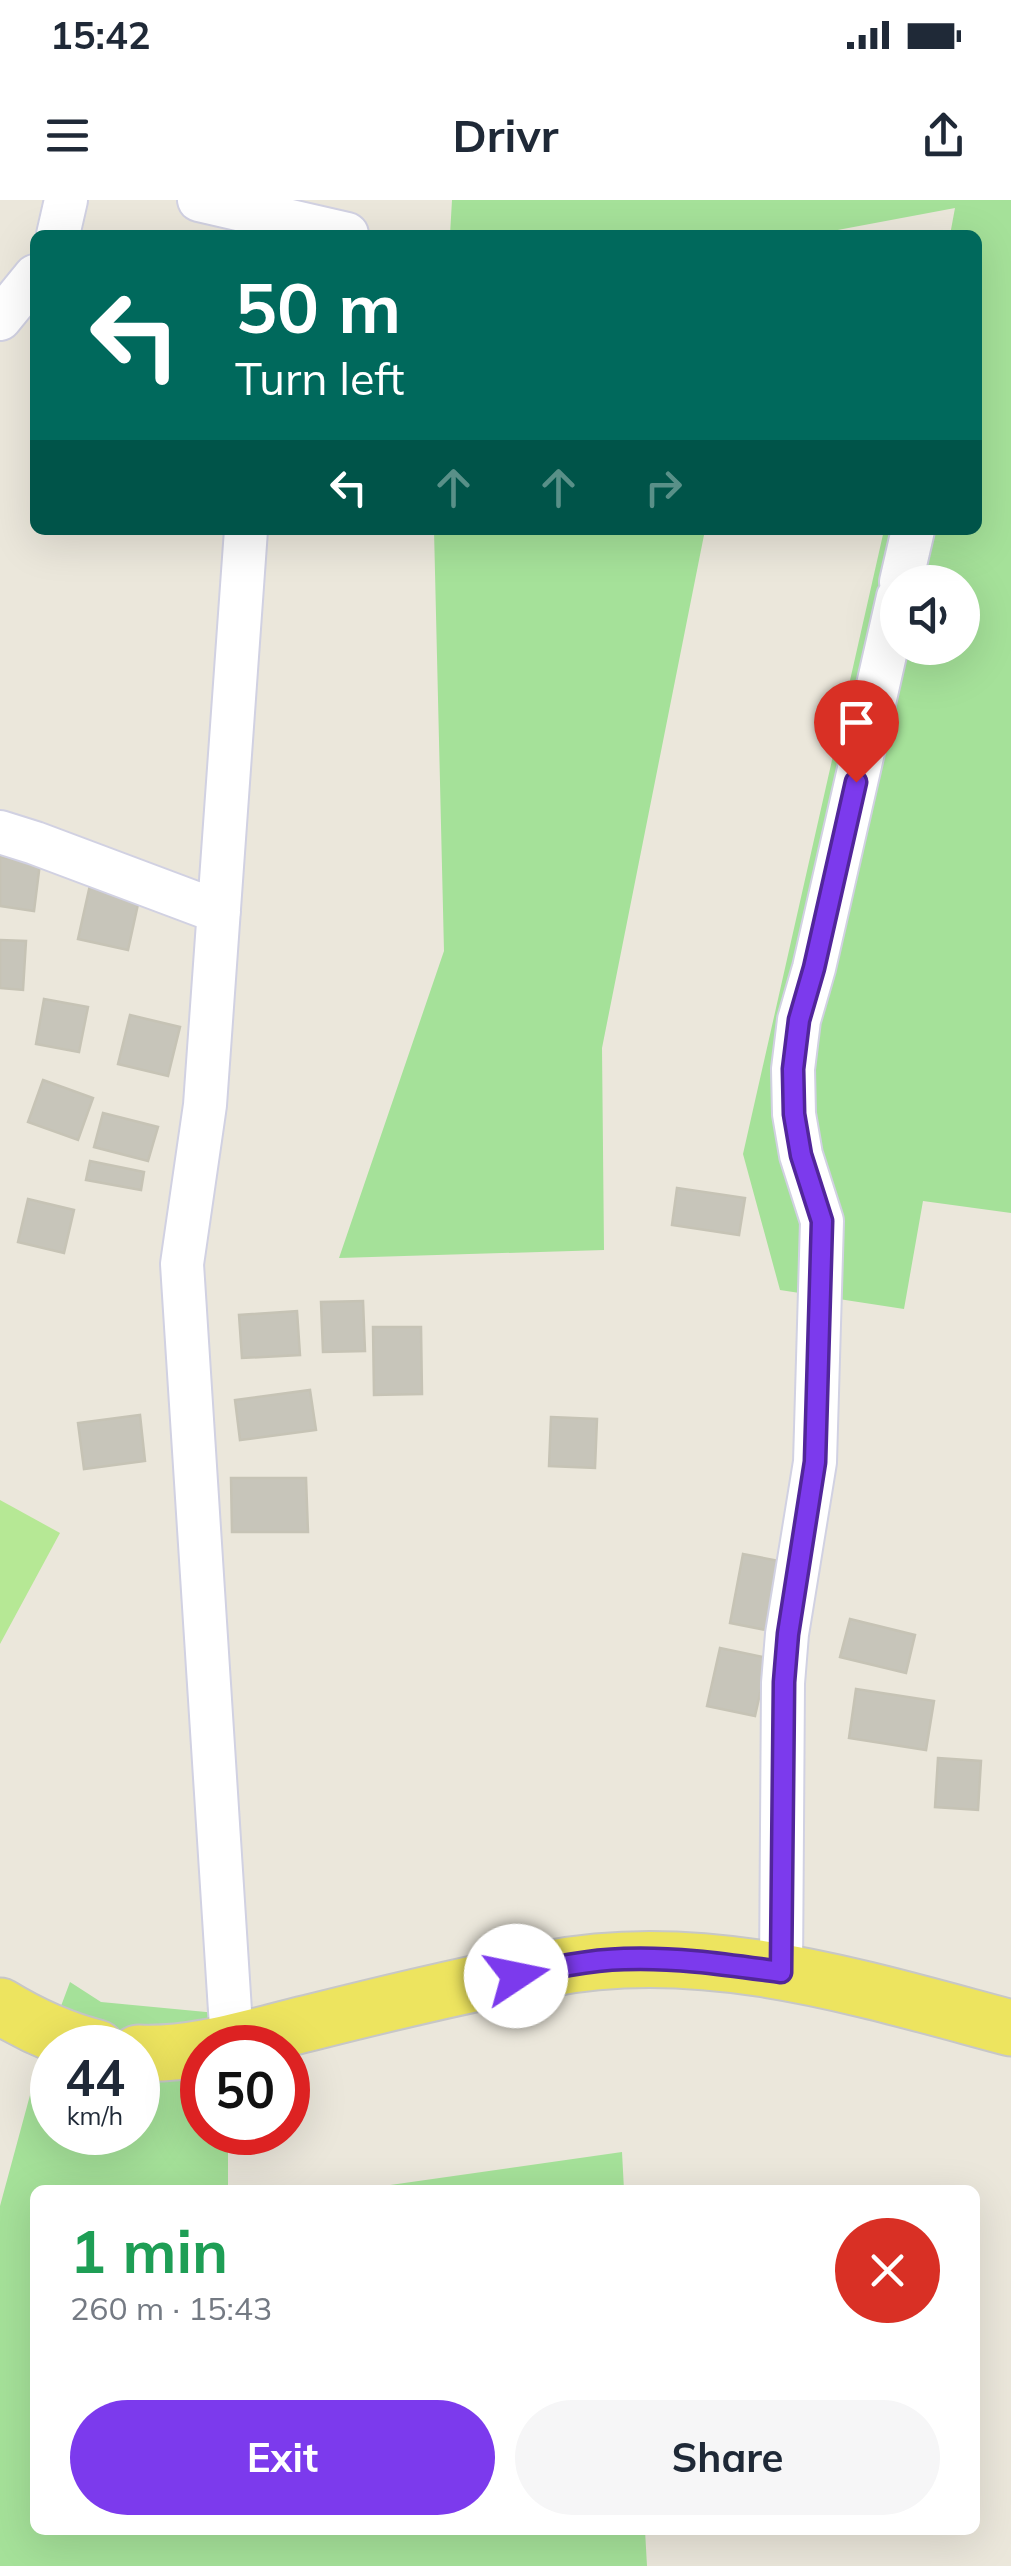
<!DOCTYPE html>
<meta charset="utf-8">
<style>
body{margin:0;font-family:Mulish,sans-serif;background:#f6f6f7;color:#1f2937;height:100vh;display:flex;flex-direction:column;font-size:38px;white-space:nowrap}
*{box-sizing:border-box;margin:0}
p{font-size:32px;color:#747a83}
.icon{flex:none;width:55px;height:55px;fill:none;stroke:currentColor;stroke-width:2;stroke-linecap:round;stroke-linejoin:round}
.map{position:relative;flex:1;overflow:hidden}
.side{position:absolute;left:30px;top:1985px;width:950px;height:350px;display:flex;flex-direction:column;background:#fff;border-radius:15px;box-shadow:0 10px 40px #0002}
.side>*{flex:none}
.top-card{position:absolute;left:30px;top:30px;width:952px;height:305px;border-radius:15px;box-shadow:0 10px 40px #0002;background:#00695c;color:#fff;overflow:hidden}
.tools{position:absolute;left:880px;top:365px;display:grid;gap:20px}
.tools a{display:grid;place-items:center;width:100px;height:100px;border-radius:50%;background:#fff;box-shadow:0 10px 40px #0002;font-size:50px}
.speed{position:absolute;left:30px;top:1825px;display:flex;gap:20px;font-size:50px;font-weight:700;text-align:center}
.speed>*{display:grid;place-content:center;width:130px;height:130px;border-radius:50%;background:#fff;box-shadow:0 10px 40px #0002;line-height:1}
.speed small{font-size:25px;font-weight:400}
.speed .limit{border:15px solid #d22;background:#fff;color:#111}
.pin{position:absolute;display:grid;place-items:center;width:85px;height:85px;color:#fff;margin:-102px -42px;border-radius:50% 50% 50% 0;rotate:-45deg;box-shadow:0 0 10px #0007}
.pin .icon{rotate:45deg}
.me{position:absolute;width:110px;margin:-55px;rotate:79deg;stroke-linejoin:round;filter:drop-shadow(0 0 8px #0008)}
.turn{display:flex;align-items:center;gap:35px;height:210px;padding:0 40px;font-size:45px}
.turn .icon{width:130px;height:130px;stroke-width:2.5}
.turn b{display:block;font-size:70px;line-height:85px}
.lanes{display:flex;align-items:center;height:95px;padding:0 40px;background:#0003;justify-content:center;gap:50px;direction:ltr}
.lanes .off{opacity:.35}
.round{display:grid;place-items:center;flex:none;width:105px;height:105px;border-radius:52px;background:#f6f6f7}
.summary{display:flex;align-items:center;justify-content:space-between;height:170px;padding:0 40px}
h1{font-size:60px;font-weight:700;line-height:75px;color:#1e9e55}
.cta{display:flex;gap:20px;margin-top:auto;padding:20px 40px}
.cta a{flex:1;height:115px;border-radius:60px;background:#7c3aed;color:#fff;font-size:40px;font-weight:700;line-height:115px;text-align:center}
.cta a+a{background:#f6f6f7;color:#1f2937}
.status{display:flex;justify-content:space-between;align-items:center;height:70px;padding:0 50px;background:#fff;direction:ltr}
.status svg{height:28px;fill:currentColor}
header{display:flex;justify-content:space-between;align-items:center;height:130px;padding:0 40px;background:#fff;font-size:45px;font-weight:700}
.map>svg:first-child{display:block}
.green{fill:#a5e199;fill-rule:evenodd}
.pitch{fill:#b6e895}
.building{fill:#c7c5ba;stroke:#c6c3b5;stroke-width:2.5}
.lines{fill:none;stroke-linecap:round;stroke-linejoin:round}
.minor-casing{stroke:#d1d1e2;stroke-width:46}
.major-casing{stroke:#c7c7c7;stroke-width:59}
.minor{stroke:#fff;stroke-width:42}
.major{stroke:#ede45f;stroke-width:55}
.route-casing{stroke:#51269a;stroke-width:25}
.route{stroke:#7c3aed;stroke-width:18}
</style>
<div class="status"><b>15:42</b><svg viewBox="0 0 49 12"><path d="M0 12V9h3v3zM5 12V6h3v6zM10 12V3h3v9zM15 12V0h3v12zM26 1h20v11H26zM47 4h2v5h-2z"/></svg></div>
<header><svg class="icon" aria-label="menu" viewBox="0 0 24 24"><path d="M4 6h16M4 12h16M4 18h16"/></svg>Drivr<svg class="icon" aria-label="share" viewBox="0 0 24 24"><path d="M12 15V3M7 8l5-5 5 5M5 13v7h14v-7"/></svg></header>
<div class="map">
<svg width="1011" height="2366" viewBox="0 0 1011 2366">
<rect width="100%" height="100%" fill="#ebe7db"/>
<!-- green -->
<path class="green" d="M452,0h559v1013l-88,-12 -19,108 -124,-19 -37,-136 141,-624h94v-295h-28l5,-27 -144,27h-361zM898,382h64v66h-64z
M434,330h271l-103,518 2,202 -265,8 105,-307z
M70,1782l31,20 126,12 -25,34v84l26,1v57h-193v340h610l2,36h-647v-360l36,-133zM52,1848h86v84h-86z
M622,1952l2,38h-269z"/>
<!-- pitch -->
<path class="pitch" d="M0,1300l60,33 -60,111z"/>
<!-- building -->
<path class="building" d="M0,657l40,6 -6,48 -34,-5z
M90,685l50,10 -12,55 -50,-11z
M0,740l26,1 -3,49 -23,-2z
M44,799l44,8 -9,45 -43,-8z
M130,815l50,12 -12,49 -50,-12z
M43,880l50,18 -15,42 -50,-18z
M103,913l55,14 -10,34 -54,-14z
M90,961l54,11 -3,18 -55,-10z
M677,988l68,10 -6,37 -67,-10z
M28,999l46,11 -10,43 -46,-11z
M363,1101l2,50 -42,1 -2,-50z
M297,1111l3,44 -58,3 -3,-43z
M373,1127h48l1,67 -48,1z
M310,1190l6,40 -76,10 -5,-40z
M140,1215l5,46 -61,8 -6,-46z
M551,1217l46,2 -2,49 -46,-2z
M231,1278h75l2,54h-76z
M743,1354l41,8 -13,69 -41,-8z
M850,1419l65,16 -9,38 -66,-16z
M720,1448l48,10 -13,58 -48,-10z
M856,1489l78,12 -8,49 -77,-12z
M938,1558l43,3 -3,49 -43,-3z"/>
<g class="lines">
<defs>
<path id="minor" d="M199,0l148,34
M58,35l8,-35
M0,119l35,-43
M901,382l12,-52
M0,632l35,11 184,69
M781,1772l2,-289 4,-49 28,-172 7,-241 -21,-66 -7,-41 -1,-45 6,-49 15,-52 84,-371
M232,1842l-50,-778 23,-159 41,-575"/>
<path id="major" d="M0,1806c31,19 62,33 97,42
M138,1853c57,3 116,-17 171,-30 79,-20 158,-39 238,-54 157,-31 314,19 464,59"/>
</defs>
<!-- minor casing -->
<use href="#minor" class="minor-casing"/>
<!-- major casing -->
<use href="#major" class="major-casing"/>
<!-- minor -->
<use href="#minor" class="minor"/>
<!-- major -->
<use href="#major" class="major"/>
</g>
<g class="lines">
<defs>
<path id="route" d="M516,1776c35,-8 72,-16 108,-17 53,-2 105,6 157,13l3,-290 4,-48 27,-172 7,-241 -21,-66 -7,-41 -1,-45 6,-49 15,-52 42,-186"/>
</defs>
<!-- route casing -->
<use href="#route" class="route-casing"/>
<!-- route -->
<use href="#route" class="route"/>
</g>
</svg>
<div class="tools">
<a><svg class="icon" aria-label="sound" viewBox="0 0 24 24"><path d="M4 9h4l5-4v14l-5-4H4zM17 9q2 3 0 6"/></svg></a>
</div>
<div class="speed"><div>44<small>km/h</small></div><div class="limit">50</div></div>
<div class="pin" style="left:856px;top:582px;background:#d93025"><svg class="icon" aria-label="arrive" viewBox="0 0 24 24"><path d="M6 21V4h12l-3 4 3 4H6"/></svg></div>
<svg class="me" style="left:516px;top:1776px" viewBox="-20 -20 40 40"><circle r="19" fill="#fff"/><path d="M0-13L10 11 0 6-10 11z" fill="#7c3aed"/></svg>
<div class="top-card">
<div class="turn"><svg class="icon" aria-label="left" viewBox="0 0 24 24"><path d="M17 20v-9H6M10 6l-5 5 5 5"/></svg><div><b>50 m</b>Turn left</div></div>
<div class="lanes"><svg class="icon" aria-label="left" viewBox="0 0 24 24"><path d="M17 20v-9H6M10 6l-5 5 5 5"/></svg><svg class="icon off" aria-label="ahead" viewBox="0 0 24 24"><path d="M12 20V5M6 11l6-6 6 6"/></svg><svg class="icon off" aria-label="ahead" viewBox="0 0 24 24"><path d="M12 20V5M6 11l6-6 6 6"/></svg><svg class="icon off" aria-label="right" viewBox="0 0 24 24"><path d="M7 20v-9h11M14 6l5 5-5 5"/></svg></div>
</div>
<section class="side">
<div class="summary"><div><h1>1 min</h1><p>260 m · 15:43</p></div><a class="round" style="background:#d93025;color:#fff"><svg class="icon" aria-label="close" viewBox="0 0 24 24"><path d="M6 6l12 12M18 6L6 18"/></svg></a></div>
<div class="cta"><a>Exit</a><a>Share</a></div>
</section>
</div>
